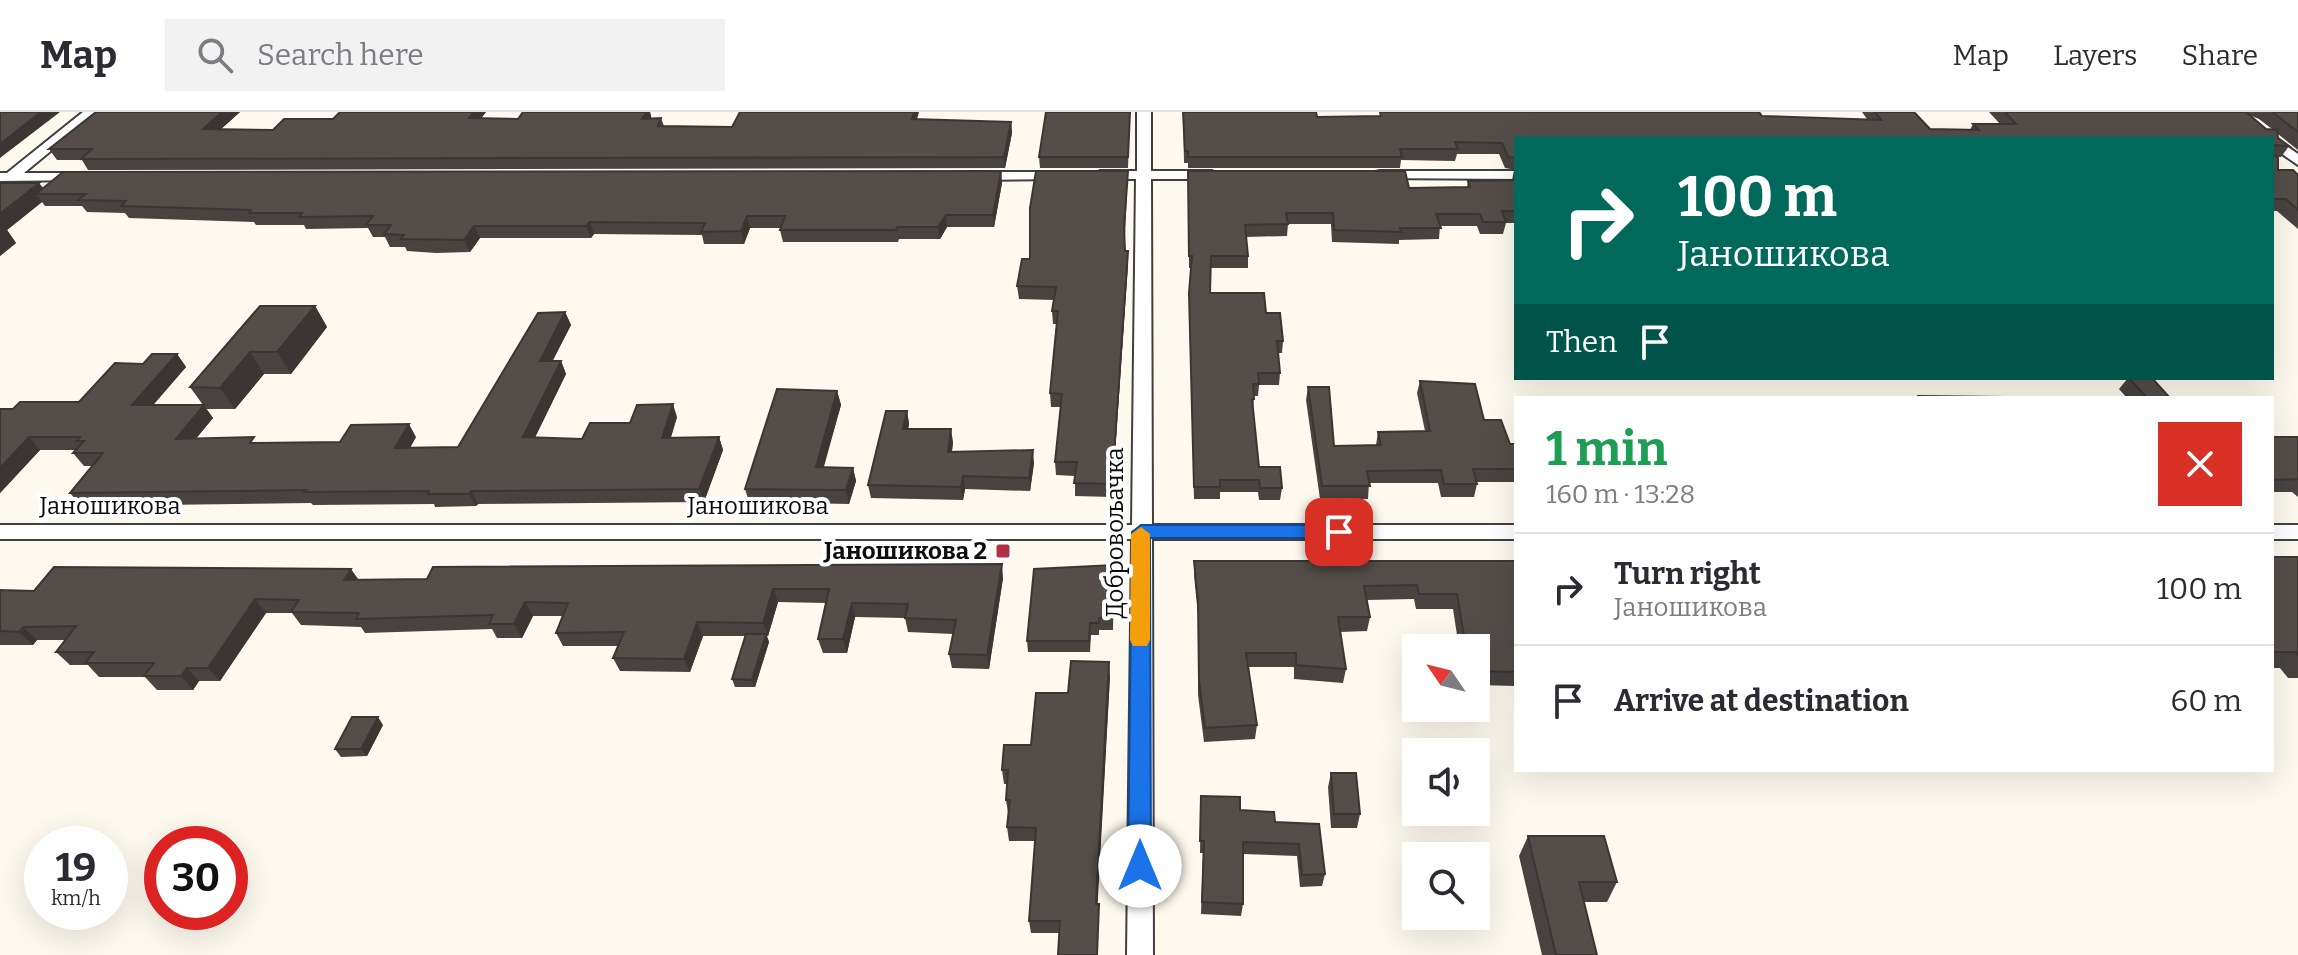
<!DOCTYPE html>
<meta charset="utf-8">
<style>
body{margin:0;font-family:Bitter,serif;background:#f2f2f3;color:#2b2b33;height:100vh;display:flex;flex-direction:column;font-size:30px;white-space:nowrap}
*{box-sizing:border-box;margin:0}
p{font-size:26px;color:#7c7c81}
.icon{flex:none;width:44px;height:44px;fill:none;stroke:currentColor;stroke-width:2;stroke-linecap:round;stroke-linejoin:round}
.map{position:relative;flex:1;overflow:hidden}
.side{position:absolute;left:1514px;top:284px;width:760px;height:376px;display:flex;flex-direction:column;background:#fff;border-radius:0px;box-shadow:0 8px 32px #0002}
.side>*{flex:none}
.hud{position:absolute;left:1514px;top:24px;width:760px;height:244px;border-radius:0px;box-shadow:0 8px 32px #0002;background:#00695c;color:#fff;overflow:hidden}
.needle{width:52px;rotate:305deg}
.buttons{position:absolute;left:1402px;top:522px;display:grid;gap:16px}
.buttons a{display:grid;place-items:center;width:88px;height:88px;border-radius:0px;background:#fff;box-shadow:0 8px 32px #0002;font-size:40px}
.speed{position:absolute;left:24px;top:714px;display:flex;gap:16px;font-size:40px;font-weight:700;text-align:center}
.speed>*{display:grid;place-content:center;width:104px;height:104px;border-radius:50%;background:#fff;box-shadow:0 8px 32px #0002;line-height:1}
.speed small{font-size:20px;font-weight:400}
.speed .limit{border:12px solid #d22;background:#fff;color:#111}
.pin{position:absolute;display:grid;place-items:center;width:68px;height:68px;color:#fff;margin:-34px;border-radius:16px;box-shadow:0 4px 12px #0006}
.me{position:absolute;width:88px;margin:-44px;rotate:0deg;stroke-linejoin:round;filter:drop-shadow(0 0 6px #0008)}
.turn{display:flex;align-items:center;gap:28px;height:168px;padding:0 32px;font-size:36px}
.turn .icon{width:104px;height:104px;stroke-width:2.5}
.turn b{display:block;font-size:56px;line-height:68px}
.then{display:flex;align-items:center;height:76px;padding:0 32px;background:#0003;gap:16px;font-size:30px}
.round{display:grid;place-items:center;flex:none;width:84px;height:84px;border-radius:0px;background:#f2f2f3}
.head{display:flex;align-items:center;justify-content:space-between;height:136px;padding:0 32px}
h1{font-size:48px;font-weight:700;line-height:60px;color:#1e9e55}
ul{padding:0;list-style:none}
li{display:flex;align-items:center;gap:24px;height:112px;padding:0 32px;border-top:2px solid #e1e1e2}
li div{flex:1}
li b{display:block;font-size:30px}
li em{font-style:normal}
header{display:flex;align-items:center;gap:48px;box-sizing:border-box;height:112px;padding:0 40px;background:#fff;border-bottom:2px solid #e1e1e2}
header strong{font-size:38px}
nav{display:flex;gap:44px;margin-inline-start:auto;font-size:28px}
.search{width:560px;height:72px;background:#f2f2f3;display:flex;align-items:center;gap:20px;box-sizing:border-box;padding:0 28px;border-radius:0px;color:#7c7c81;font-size:30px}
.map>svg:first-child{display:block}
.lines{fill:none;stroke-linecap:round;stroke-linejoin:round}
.minor-casing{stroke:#404040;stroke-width:4}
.minor{fill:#fff;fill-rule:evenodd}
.wall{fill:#484240;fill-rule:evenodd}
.shaded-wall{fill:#3b3634}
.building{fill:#544d4a;stroke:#3b3634;stroke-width:2}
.route{fill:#1a73e8;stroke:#114b97;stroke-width:2}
.slow{fill:#f59e0b}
.poi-dot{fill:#b13044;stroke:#fff;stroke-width:3}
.labels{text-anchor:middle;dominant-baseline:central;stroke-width:8;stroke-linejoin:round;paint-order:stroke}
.street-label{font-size:24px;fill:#0d0d0d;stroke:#fff}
.poi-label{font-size:24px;font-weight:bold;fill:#0d0d0d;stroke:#fff;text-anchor:end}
</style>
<header>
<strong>Map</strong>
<div class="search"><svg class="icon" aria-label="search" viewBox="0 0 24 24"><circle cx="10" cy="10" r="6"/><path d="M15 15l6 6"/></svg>Search here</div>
<nav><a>Map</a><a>Layers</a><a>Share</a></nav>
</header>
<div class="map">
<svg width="2298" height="843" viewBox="0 0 2298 843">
<rect width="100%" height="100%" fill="#fef9ee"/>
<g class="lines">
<defs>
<path id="minor" d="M83,0h15l-74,61h60l7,4 -2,3 -89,1v-8h7z
M1137,0h14v59h61l7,4 -7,4h-61l1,346h364v14h-364l1,416h-26l5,-416h-1132v-14h1132l4,-346h-36l-7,-4 7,-4h37z
M2272,24l26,18v11l-26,-18v-9h-6z
M1380,59h136v8l-141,-1v-6z
M1060,60l7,4 -2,3 -89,1 -7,-4 7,-4z
M2272,413h26v14h-26z"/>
</defs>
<!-- minor casing -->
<use href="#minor" class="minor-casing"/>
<!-- minor -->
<use href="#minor" class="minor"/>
</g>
<!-- wall -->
<path class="wall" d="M96,0h144l-19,17 52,1 104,-18h109l-5,6 37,1 5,-7h127l1,6h10l3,8 68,1 185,-8 94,3 1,11 -7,35 -917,2 -6,-10h-25l-8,-11z
M1130,0l-2,56h-88l-1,-11z
M1183,0h133l1,5 63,-1v-4l382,4 105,3 -5,-7h52l16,17 40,1 3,-6h27l-11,-12h309v38l-20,-16v4l11,8 -8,11h-5l2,13 20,5v54l-21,-18h-5v-73h-756v85h-10l-3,11h-23l-3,-8h-37l-1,13 -40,1v4l-67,-2 -1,-18h-43l-1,12 -41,1 2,19v12h-37l-1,25 56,20 17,28 -1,12h-4l2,20 -1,12h-20l-1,11h-4l-1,15 6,56 23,21 -2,12h-21l-1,-8h-38v7h-26l-5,-194 2,-37h-2l-1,-97 221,17 58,-1 1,-6 44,-1 2,-10h2l-11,-2 -6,-14h-42l-2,7 -54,-1 -1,8h-212v-5h-4zM2249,3l10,4 13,10h-6z
M1001,59l1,12 -8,44h-47l-7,12h-41l-1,3h-115l-3,-12 1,-2h-31l-6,16h-40l-2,-9 -108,-1 -3,4h-111l-10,14 -34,1 -29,-2 -2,-4h-15l-5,-10h-12l-5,-9 -62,1 -2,-4h-48l-2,-3 -125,-4 -4,-5 -38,-1 -5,-6h-37l-3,-4 -35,28 9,13 -16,13v-73l43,5z
M1128,59l-3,65v15h3v12l-16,234 -37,-1v-20l-19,-1 -1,-13 6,-55h-10l-1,-14 7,-69h-4l-1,-13 2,-11 -35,-1 -2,-13 13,-27z
M315,194l12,21 -36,47h-27l-29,35h-29l7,9 -17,20 62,5 82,-1 76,-5 -6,11 48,-1 107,-135 6,13 -19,36h9l5,13 -31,63 47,2 48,-16 47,-6 -6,20h48l4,13 -19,52 -226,2 -2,2 -41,1 -1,-3 -121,1 -2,-2 -230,3 -11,-13 23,-27h-9l-11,-13 3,-3h-36l-40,43 13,-84 66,-7 64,-38 34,-10 9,13 -33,38h50l-13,-18z
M2128,266h24l18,20h-43l-8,-9z
M1420,269l64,39 26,24h6v38h-40l1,2 -3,13h-33l-3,-14h-69l-1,16h-48l-14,-99 2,-13 26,59 42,-1 2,-13 47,-1 -8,-38z
M837,279l4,14 -18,62 30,1 3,13 -7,23 -100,-2 -4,-13z
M907,299l2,13 -1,5 45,13 -1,10 82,11 -4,28 -65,-2 -2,11 -92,-2 -3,-13z
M2272,325h26v60l-6,-5h-20z
M2272,445h26v121h-10l-8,-10h-8z
M1194,449h322v125l-40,-1v-37h-17l-6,-39h-37l-2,-10 -47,1 3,17 -3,14 -27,1 6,37 -3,14 -49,-4v-12h-46l9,58 -2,14 -51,3 -6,-47v-79l-4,-41z
M1114,465l-1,53h-14v5h-8l-1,17h-62l-1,-11z
M1003,466l-14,91 -37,-1 -3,-14 4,-20 -45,-2 -3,-14 -50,-1 -8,36h-24l-5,-14 8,-36 -48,-1 -10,34h-1l2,6 -14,45h-20l-3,-8 13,-43h-42l-13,36 -70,-1 -7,-13 5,-12h-55l-7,-13 6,-17h-29l-11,22h-25l-5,-9 -127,4 -4,-6 -60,-2 -9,-12h-26l-46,68h-21l-6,9h-36l-12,-13h-46l-11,-12h-18l-14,-13 9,-12h-28l-4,5h-33v-55l34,1 325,-11z
M1110,564l-13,228h2v12l-39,17h-29l-2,-12 6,-80h-26l-2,-14 1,-14 -2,-13 1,-16h-3l-2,-14 29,-25 37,-52z
M383,613l-16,31 -26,1 -6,-8z
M1331,661l29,41 -3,14h-26l-3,-41z
M1201,684l74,26 44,2 6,50 -3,12 -22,1 -3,-31 -54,-2v50l-2,12 -40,-2 2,-61h-3z
M1528,724l89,46 -10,20h-23l13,53h-55l-23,-99z"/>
<!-- shaded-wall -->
<path class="shaded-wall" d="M41,0h19l-60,46v-14z
M222,0h18l-31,28 -6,-11z
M474,0h12l-13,17 -4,-11z
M647,0h3l2,8 -10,-1z
M914,0h5l-5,18 -2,-11z
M1011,10l1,11 -7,35 -1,-11z
M1001,59l1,12 -8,44 -1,-12z
M39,71l9,11h-12l6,8 -35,28 9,13 -16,13v-42z
M946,103l1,12 -7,12 -2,-12z
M747,104l3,12 -6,16 -3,-13z
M590,110l4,12 -3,4 -5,-12z
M474,114l6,12 -10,14 -6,-12z
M1128,139v12l-16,234v-13z
M315,194l12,21 -36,47 -14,-22z
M565,200l6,13 -25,49 -6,-13z
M250,240l14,22 -29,35 -15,-21z
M177,242l9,13 -44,51 -10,-13z
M561,249l5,13 -37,76 -6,-13z
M837,279l4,14 -21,76 -4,-14z
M673,292l4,13 -10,33 -5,-12z
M204,293l9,13 -27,33 -10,-12z
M907,299l2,13 -3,18 -3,-13z
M409,312l7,13 -14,24 -7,-13z
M951,317l2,13 -3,23 -2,-13z
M29,325l11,13 -40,43v-25z
M719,325l4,13 -19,52 -5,-13z
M1033,338l1,13 -4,28 -1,-13z
M853,356l3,13 -7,23 -3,-14z
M963,364l2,13 -2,11 -2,-13z
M471,379l7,13 -2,2 -7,-12z
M1002,452l1,14 -14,91 -2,-14z
M351,457l10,14 -17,-3z
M773,477l5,13 -10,34 -5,-13z
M255,487l11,14 -46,68 -12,-13z
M525,490l8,14 -11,22 -8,-14z
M852,491l3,14 -8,36 -4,-14z
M697,510l6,14 -13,36 -6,-13z
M23,515l14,13 -4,5 -14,-13z
M766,522l3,8 -14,45 -3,-7z
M1109,550l1,14 -13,240 -1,-12z
M187,556l12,13 -6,9 -12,-14z
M378,605l5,8 -16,31 -6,-7z"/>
<!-- building -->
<path class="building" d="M0,0h41l-41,32z
M96,0h126l-19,17 70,1 11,-11h49l7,-7h134l-5,6 49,1 5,-7h124l-5,7 19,-1 -3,8 74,1 8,-15h174l-2,7 99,3 -7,35 -923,2 11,-10h-43z
M1046,0h84l-2,45h-89z
M1183,0h133l1,5 64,-1 -1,-4h379l3,4 119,4 -6,-8h39l16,17 49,1 -6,-6h43l-11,-12h241l20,17 11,1 1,8 11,8 -17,-1v-7h-756v20l-8,-1 -6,-14 -47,-1 3,7h-58l2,8h-214v-6h-3z
M2272,0h26v20z
M2272,42l6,4v12h15l5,5v35l-12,-11h-14z
M1001,59l-8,44h-47l-8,12h-41l-1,3h-116l5,-14h-38l-6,15 -40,1 4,-9 -115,-1 -4,4h-112l-10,14 -63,-1 3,-4 -20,-1 7,-9h-25l7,-9 -74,1 3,-4h-53l2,-3 -130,-4 5,-5 -48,-1 8,-6h-50l27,-22z
M1036,59h92l-4,56 1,24h3l-16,233 -38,-1 3,-21h-22l7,-68 -12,-1 8,-82h-6l4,-24 -39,-1 5,-27h8v-51z
M1188,59h217l4,17 61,-1 -2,-6 48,-1v31h-14l4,11h-23l-3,-8h-44l5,14h-41l1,4 -67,-2 -1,-17h-47l2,11 -43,1 3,31h-37l-1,37h54l2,20h14l3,28h-6l3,32h-22l1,11h-6l1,15h-2l7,68h21l2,21h-22l-1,-8h-39v7h-26l-5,-194 3,-37h-3z
M0,71h39l-39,31z
M260,194h55l-38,46h-27l-30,36 -30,-1z
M565,200l-25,49h21l-38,76 59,2 8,-16h40l7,-18 36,-1 -11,34 57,-1 -20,52 -228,2 -2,3h-41l1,-3 -125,1 2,-2 -236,3 33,-40h-30l11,-12h-7l3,-4h-51l-29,31v-59h13l7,-7h59l36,-39 28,1 9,-10h25l-45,51h72l-28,34 78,-2 -4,6 90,-1 11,-17 58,-1 -14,24 63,-1 80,-134z
M2129,266h23l18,20h-23z
M1420,269l55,3 9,36h17l9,24h6v25h-43l4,15h-33l-3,-14 -74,1 3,15h-48l-14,-99h21l5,59 47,-1 -3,-13 52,-1z
M777,277l60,2 -21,76 37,1 -7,22 -101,-1z
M1919,284l86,1 1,1h-85z
M886,299h21l-4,18h48l-3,23 85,-2 -4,28 -66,-2 -2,11 -93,-2z
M2272,325h26v42l-26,1z
M2272,445h26v98l-2,-3h-24z
M1194,449h322v111l-40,-1v-23h-10l-9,-54h-38l-2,-9 -53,1 6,31h-32l8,52 -50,-4v-12h-50l11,72 -52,3 -6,-47 -1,-80z
M1002,452l-15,91 -38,-1 7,-34 -51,-2 3,-14 -56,-1 -9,36h-25l11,-50h-56l-10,34 -66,-1 -13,37 -71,-1 11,-26 -68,1 12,-30 -43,-1 -11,22h-25l4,-9 -137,4 3,-6 -68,-1 8,-12 -44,-1 -47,69h-21l-6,8h-37l10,-13h-69l9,-11h-38l20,-26 -53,1 -4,5 -19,-1v-41l34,1 20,-24 297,2 -7,11 83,-1 6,-12z
M1114,453l-2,53h-13v5h-9l-1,18h-62l7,-72z
M746,522h20l-14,46 -20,-1z
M1071,549l38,1 -13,242h3l-2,51h-39l2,-34h-31l7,-93 -29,-1 3,-27h-4l2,-30h-6l2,-25h27l5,-52h32z
M352,605h26l-17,32h-26z
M1331,661h25l4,41h-26z
M1201,684l39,1v13l34,2 1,10 44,2 6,50 -23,1 -3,-31 -56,-2v62l-41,-2 2,-61h-4z
M1528,724h76l13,46h-38l18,73h-41z"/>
<!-- route -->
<path class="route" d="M1141,413h198l9,7 -9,6h-189l1,328 -3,8 -8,3 -8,-3 -4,-8 4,-334z"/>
<!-- slow -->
<path class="slow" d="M1141,415l9,7v106l-3,6h-14l-3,-6 1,-106z"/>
<!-- markers -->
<rect class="poi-dot" x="995" y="431" width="16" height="16" rx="4"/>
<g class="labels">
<!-- street labels -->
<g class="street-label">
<text x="110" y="394">Јаношикова</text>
<text x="758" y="394">Јаношикова</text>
<text transform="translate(1115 421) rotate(-90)">Добровољачка</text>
</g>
<!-- poi labels -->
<g class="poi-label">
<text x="987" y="439">Јаношикова 2</text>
</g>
</g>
</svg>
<div class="buttons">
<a><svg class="needle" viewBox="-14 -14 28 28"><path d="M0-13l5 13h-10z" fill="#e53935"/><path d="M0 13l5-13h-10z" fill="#7c7c81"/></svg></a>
<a><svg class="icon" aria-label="sound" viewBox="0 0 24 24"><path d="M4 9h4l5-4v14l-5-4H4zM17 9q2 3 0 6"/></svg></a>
<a><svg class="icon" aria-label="search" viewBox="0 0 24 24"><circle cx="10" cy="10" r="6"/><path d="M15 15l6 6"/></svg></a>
</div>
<div class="speed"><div>19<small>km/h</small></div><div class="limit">30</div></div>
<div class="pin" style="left:1339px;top:420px;background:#d93025"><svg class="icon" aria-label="arrive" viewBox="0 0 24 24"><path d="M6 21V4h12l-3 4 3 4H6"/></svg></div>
<svg class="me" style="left:1140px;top:754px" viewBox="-20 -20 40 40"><circle r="19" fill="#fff"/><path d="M0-13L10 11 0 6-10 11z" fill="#1a73e8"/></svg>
<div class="hud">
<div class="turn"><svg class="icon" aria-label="right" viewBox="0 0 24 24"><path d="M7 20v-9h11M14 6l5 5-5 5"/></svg><div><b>100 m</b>Јаношикова</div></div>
<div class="then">Then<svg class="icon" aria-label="arrive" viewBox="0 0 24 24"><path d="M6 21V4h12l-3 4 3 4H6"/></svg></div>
</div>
<section class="side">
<div class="head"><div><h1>1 min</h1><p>160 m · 13:28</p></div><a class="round" style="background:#d93025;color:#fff"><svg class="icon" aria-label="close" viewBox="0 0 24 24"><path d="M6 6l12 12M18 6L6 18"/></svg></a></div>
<ul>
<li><svg class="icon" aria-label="right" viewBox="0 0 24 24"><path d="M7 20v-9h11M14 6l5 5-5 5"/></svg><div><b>Turn right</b><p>Јаношикова</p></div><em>100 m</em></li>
<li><svg class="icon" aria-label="arrive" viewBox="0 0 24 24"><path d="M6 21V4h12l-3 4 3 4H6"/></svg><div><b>Arrive at destination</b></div><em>60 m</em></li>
</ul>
</section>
</div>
